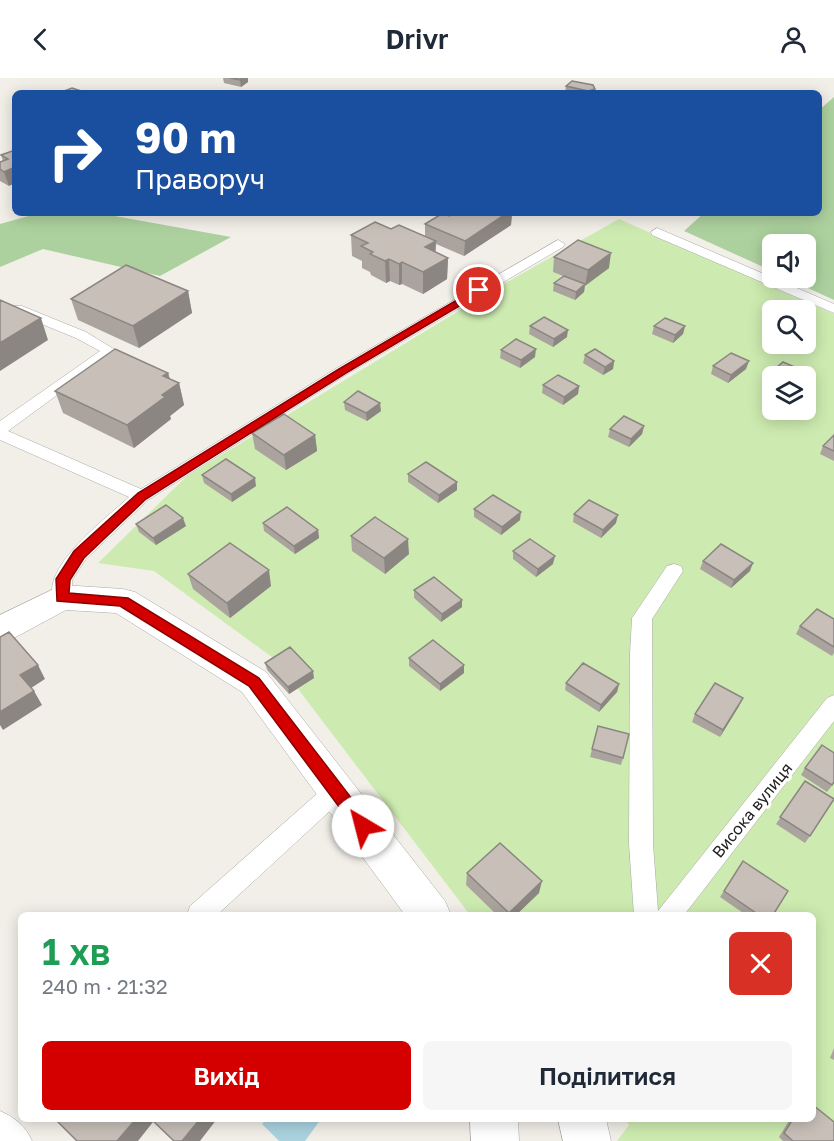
<!DOCTYPE html>
<html lang="uk">
<meta charset="utf-8">
<style>
body{margin:0;font-family:"Golos Text",sans-serif;background:#f6f6f7;color:#1f2937;height:100vh;display:flex;flex-direction:column;font-size:22px;white-space:nowrap}
*{box-sizing:border-box;margin:0}
p{font-size:20px;color:#747a83}
.icon{flex:none;width:33px;height:33px;fill:none;stroke:currentColor;stroke-width:2;stroke-linecap:round;stroke-linejoin:round}
.map{position:relative;flex:1;overflow:hidden}
.side{position:absolute;left:18px;top:834px;width:798px;height:210px;display:flex;flex-direction:column;background:#fff;border-radius:9px;box-shadow:0 3px 15px #0003}
.side>*{flex:none}
.top-card{position:absolute;left:12px;top:12px;width:810px;height:126px;border-radius:9px;box-shadow:0 3px 15px #0003;background:#1a4fa0;color:#fff;overflow:hidden}
.fabs{position:absolute;left:762px;top:156px;display:grid;gap:12px}
.fabs a{display:grid;place-items:center;width:54px;height:54px;border-radius:9px;background:#fff;box-shadow:0 3px 15px #0003;font-size:30px}
.pin{position:absolute;display:grid;place-items:center;width:51px;height:51px;color:#fff;margin:-26px;border:3px solid #fff;border-radius:50%;box-shadow:0 2px 6px #0007}
.me{position:absolute;width:66px;margin:-33px;rotate:323deg;stroke-linejoin:round;filter:drop-shadow(0 0 4px #0008)}
.turn{display:flex;align-items:center;gap:21px;height:126px;padding:0 24px;font-size:27px}
.turn .icon{width:78px;height:78px;stroke-width:2.5}
.turn b{display:block;font-size:42px;line-height:51px}
.round{display:grid;place-items:center;flex:none;width:63px;height:63px;border-radius:9px;background:#f6f6f7}
.overview{display:flex;align-items:center;justify-content:space-between;height:102px;padding:0 24px}
h1{font-size:36px;font-weight:600;line-height:45px;color:#1e9e55}
.button{display:flex;gap:12px;margin-top:auto;padding:12px 24px}
.button a{flex:1;height:69px;border-radius:9px;background:#d40000;color:#fff;font-size:24px;font-weight:600;line-height:69px;text-align:center}
.button a+a{background:#f6f6f7;color:#1f2937}
header{display:flex;justify-content:space-between;align-items:center;height:78px;padding:0 24px;background:#fff;font-size:27px;font-weight:600}
.map>svg:first-child{display:block}
.grass{fill:#cdebb0;fill-rule:evenodd}
.forest{fill:#add19e}
.water{fill:#aad3df}
.lines{fill:none;stroke-linecap:round;stroke-linejoin:round}
.service-casing{stroke:#a9a9a9;stroke-width:1}
.minor-casing{stroke:#a9a9a9;stroke-width:1}
.service{fill:#fff;fill-rule:evenodd}
.minor{fill:#fff;fill-rule:evenodd}
.wall{fill:#aba49e}
.shaded-wall{fill:#8b8681}
.building{fill:#c7bfb8;stroke:#8b8681;stroke-width:1.5}
.route{fill:#d40000;stroke:#8a0000;stroke-width:1.5}
.labels{text-anchor:middle;dominant-baseline:central;stroke-width:6;stroke-linejoin:round;paint-order:stroke}
.street-label{font-size:16px;fill:#222;stroke:#fff}
</style>
<header><svg class="icon" aria-label="back" viewBox="0 0 24 24"><path d="M15 5l-7 7 7 7"/></svg>Drivr<svg class="icon" aria-label="person" viewBox="0 0 24 24"><circle cx="12" cy="8" r="4"/><path d="M4 21q1-7 8-7t8 7"/></svg></header>
<div class="map">
<svg width="834" height="1063" viewBox="0 0 834 1063">
<rect width="100%" height="100%" fill="#f2efe9"/>
<!-- grass -->
<path class="grass" d="M619,141l215,95v827h-217l12,-16 -4,-6h188v-204h-343l-194,-255 -122,-89 -56,-8 89,-87 311,-189zM772,232h34v34h-34zM772,298h34v34h-34z"/>
<!-- forest -->
<path class="forest" d="M834,19v203l-48,-22h20v-34h-34v27l-88,-40 20,-18h115v-103z
M39,135h59l133,24 -71,39 -117,-27 -43,18v-43z"/>
<!-- water -->
<path class="water" d="M266,1041h55l-16,22h-26l-17,-17z"/>
<g class="lines">
<defs>
<path id="service" d="M657,150l177,76v9l-182,-78 -1,-3z
M558,162l7,4 -2,3 -216,127 -199,126 -62,59 -14,21v17l-3,5 -7,2 -7,-2c-18,-33 53,-85 74,-105l-129,-57v-19l100,-70 -24,-13 -64,-26 -2,-3 2,-3h10l64,26 31,19 -109,80 133,58 196,-121z
M674,486l7,2 2,5 -31,48 1,225 5,67 169,-213 7,-3v26l-150,194h-50l-5,-71 1,-190 2,-36 35,-52z
M336,703l8,3 3,7 -3,7 -127,117h-30l3,-9 138,-122z
M0,1033c14,6 26,15 32,30h-32z"/>
<path id="minor" d="M62,507l61,4 12,3 131,80 179,229 6,14h-46l-163,-223 -126,-79 -50,-3 -54,29 -12,4v-28z
M470,1041h48l1,22h-48z
M558,1041h48l5,22h-48z"/>
</defs>
<!-- service casing -->
<use href="#service" class="service-casing"/>
<!-- minor casing -->
<use href="#minor" class="minor-casing"/>
<!-- service -->
<use href="#service" class="service"/>
<!-- minor -->
<use href="#minor" class="minor"/>
</g>
<!-- wall -->
<path class="wall" d="M223,0h25v4l-7,5 -17,-4z
M566,8l29,7h-30z
M15,72l-6,36 -9,-5v-19l3,-1 -2,-6z
M454,135h58l-1,12 -47,31 -28,-12 -1,8 13,6 -1,21 -24,15 -21,-10 -3,1 -9,-4 -4,2 -15,-8 -1,-3 -8,-4v-7l-10,-5 -1,-21 40,-6 34,7v-12l24,-8z
M554,179l55,11 -24,17 -1,7 -9,8 -22,-9 1,-8 9,-7 -10,-4z
M188,213l4,22 -53,35 -61,-28 -7,-21z
M530,248l37,11 -14,10 -24,-13z
M654,248h31l-2,8 -10,9 -21,-9z
M501,272l34,7 -15,11 -20,-10z
M585,277l29,6 -1,8 -10,6 -20,-12z
M713,288l33,3 -18,14 -17,-9z
M799,291l-2,7h-25v12l-8,-4 3,-8z
M168,295l2,6 9,4 5,22 -14,11 1,3 -37,29 -71,-35 -8,-22z
M543,307l36,1 -1,8 -15,11 -21,-12z
M344,324l37,9 -14,10 -22,-11z
M644,348l-2,8 -13,13 -21,-10 2,-8z
M252,355l63,2 2,16 -31,19 -31,-21z
M834,357v26l-14,-7 3,-8z
M408,396l49,8v8l-19,13 -30,-21z
M202,397l54,11 -24,16 -28,-19z
M474,431l46,11 -19,15 -27,-18z
M574,436l42,9 -15,15 -28,-16z
M263,445l55,7 1,8 -24,16 -31,-23z
M136,446l50,2 -30,19 -17,-13z
M351,458l58,18 -24,20 -33,-23z
M513,473l40,13 -17,13 -23,-18z
M703,483l47,10 -19,17 -31,-19z
M188,496l83,12 -41,32 -37,-29z
M414,512l48,17 -21,15 -27,-24z
M834,541v34l-2,3 -36,-22 4,-8z
M409,580l55,15 -24,18 -31,-25z
M265,585l49,15 -25,16 -22,-24z
M566,605l53,1 -2,8 -18,20 -34,-22z
M739,628l-19,31 -28,-15 3,-8z
M598,648l25,32 -2,7 -31,-8z
M805,690l29,15 -7,9 -26,-17z
M805,703l5,55 -5,7 -29,-19z
M743,783l30,54h-27l-26,-18z
M467,795l72,20 -23,22h-19l-31,-30z
M834,970v12l-4,-2z
M790,1041h23l21,22h-51l-4,-4z"/>
<!-- shaded-wall -->
<path class="shaded-wall" d="M243,0h5v4l-7,5 -1,-7z
M595,11v4h-7v-2z
M15,89v16l-6,3 -5,-14z
M507,135h5l-1,12 -47,31 1,-15z
M436,163l-1,22 -10,-16z
M611,175l-2,15 -24,18 3,-16z
M448,180l-1,21 -24,15v-22z
M389,181l1,22 -4,2 -1,-22z
M402,184v22l-3,1v-21z
M585,206l-1,8 -9,8 1,-8z
M188,213l4,22 -53,35 -6,-22z
M41,240l7,22 -48,31v-28z
M685,248l-2,8 -10,9 2,-8z
M568,252l-1,7 -14,10 1,-8z
M536,271l-1,8 -15,11 1,-8z
M614,283l-1,8 -10,6 2,-8z
M749,283l-3,8 -18,14 3,-8z
M799,291l-2,7h-6z
M168,295l4,15 7,-5 5,22 -14,11 1,3 -37,29 -7,-23 36,-49z
M579,308l-1,8 -15,11 1,-8z
M380,325l1,8 -14,10 -1,-8z
M644,348l-2,8 -13,13 2,-8z
M315,357l2,16 -31,19 -2,-15z
M255,400l1,8 -24,16 -1,-8z
M457,404v8l-19,13 1,-8z
M521,434l-1,8 -19,15 1,-8z
M618,437l-2,8 -15,15 2,-8z
M183,440l3,8 -30,19 -3,-7z
M318,452l1,8 -24,16 -1,-8z
M408,461l1,15 -24,20 -1,-16z
M555,478l-2,8 -17,13 2,-8z
M753,485l-3,8 -19,17 3,-8z
M269,492l2,16 -41,32 -3,-15z
M462,522v7l-21,15 1,-8z
M38,587l7,14 -17,11 -8,-15z
M464,587v8l-24,18v-7z
M313,593l1,7 -25,16 -1,-7z
M619,606l-2,8 -18,20 2,-7z
M34,613l8,14 -39,25 -3,-5v-13z
M743,620l-4,8 -19,31 3,-7z
M542,803l-3,12 -23,22h-7v-2z
M136,1041h14l3,3 -15,19h-21z
M200,1041h17l-17,22h-18z"/>
<!-- building -->
<path class="building" d="M230,0h13l-3,2z
M572,3l21,4 2,4 -7,2 -22,-5z
M72,10l15,5h-28z
M15,72v17l-11,5 -4,-3v-7l8,-3 -7,-4z
M443,135l6,3 5,-3h53l-42,28 -40,-17z
M375,144l16,7 8,-4 37,16 -11,6 23,11 -25,14 -21,-10 -3,2 -10,-5 -4,2 -15,-7 3,-2 -12,-6 7,-3 -17,-8z
M578,162l33,13 -23,17 -34,-13z
M126,187l62,26 -55,35 -62,-27z
M564,198l21,8 -9,8 -22,-9z
M0,222l41,18 -41,25z
M544,239l24,13 -14,9 -24,-13z
M665,240l20,8 -10,9 -21,-9z
M516,261l20,10 -15,11 -20,-10z
M115,271l53,24 -5,3 16,7 -17,12 3,2 -38,28 -72,-34z
M595,271l19,12 -9,6 -20,-12z
M731,275l18,8 -18,14 -18,-9z
M783,284l16,7 -8,7h-19v3l-5,-3z
M558,297l21,11 -15,11 -21,-12z
M358,313l22,12 -14,10 -22,-11z
M284,336l31,21 -31,20 -32,-22z
M624,338l20,10 -13,13 -21,-10z
M834,357v16l-11,-5z
M226,381l29,19 -24,16 -29,-19z
M426,384l31,20 -18,13 -31,-21z
M493,417l28,17 -19,15 -28,-18z
M589,422l29,15 -15,15 -29,-16z
M166,427l17,13 -30,20 -17,-14z
M287,429l31,23 -24,16 -31,-23z
M375,439l33,22 -24,19 -33,-22z
M530,461l25,17 -17,13 -25,-18z
M230,465l39,27 -42,33 -39,-29z
M721,466l32,19 -19,17 -31,-19z
M434,499l28,23 -20,14 -28,-24z
M817,531l17,10v28l-34,-21z
M9,554l29,33 -18,10 14,16 -34,21v-75z
M433,562l31,25 -24,19 -31,-26z
M290,569l23,24 -25,16 -23,-24z
M583,585l36,21 -18,21 -35,-22z
M715,605l28,15 -20,32 -28,-16z
M598,648l31,8 -6,24 -31,-9z
M822,667l12,8v29l-2,3 -27,-17z
M805,703l29,18 -24,37 -30,-19z
M500,765l42,38 -33,32 -42,-40z
M743,783l45,30 -15,24h-14l-35,-24z
M813,1027l21,17v19h-41l-9,-8 9,-14h20z
M55,1041h81l-19,22h-40z
M151,1041h49l-18,22h-8z"/>
<!-- route -->
<path class="route" d="M479,209l5,3 -1,2 -137,81 -200,126 -62,59 -14,22 -1,13 59,5 131,80 110,143 2,5 -2,5 -6,3 -6,-3 -108,-145 -129,-80 -63,-5 -1,-22 18,-28 64,-58 201,-124z"/>
<g class="labels">
<!-- street labels -->
<g class="street-label">
<text transform="translate(752 732) rotate(-51)">Висока вулиця</text>
</g>
</g>
</svg>
<div class="fabs">
<a><svg class="icon" aria-label="sound" viewBox="0 0 24 24"><path d="M4 9h4l5-4v14l-5-4H4zM17 9q2 3 0 6"/></svg></a>
<a><svg class="icon" aria-label="search" viewBox="0 0 24 24"><circle cx="10" cy="10" r="6"/><path d="M15 15l6 6"/></svg></a>
<a><svg class="icon" aria-label="layers" viewBox="0 0 24 24"><path d="M12 4l9 5-9 5-9-5zM3 14l9 5 9-5"/></svg></a>
</div>
<div class="pin" style="left:479px;top:212px;background:#d93025"><svg class="icon" aria-label="arrive" viewBox="0 0 24 24"><path d="M6 21V4h12l-3 4 3 4H6"/></svg></div>
<svg class="me" style="left:363px;top:748px" viewBox="-20 -20 40 40"><circle r="19" fill="#fff"/><path d="M0-13L10 11 0 6-10 11z" fill="#d40000"/></svg>
<div class="top-card">
<div class="turn"><svg class="icon" aria-label="right" viewBox="0 0 24 24"><path d="M7 20v-9h11M14 6l5 5-5 5"/></svg><div><b>90 m</b>Праворуч</div></div>
</div>
<section class="side">
<div class="overview"><div><h1>1 хв</h1><p>240 m · 21:32</p></div><a class="round" style="background:#d93025;color:#fff"><svg class="icon" aria-label="close" viewBox="0 0 24 24"><path d="M6 6l12 12M18 6L6 18"/></svg></a></div>
<div class="button"><a>Вихід</a><a>Поділитися</a></div>
</section>
</div>
